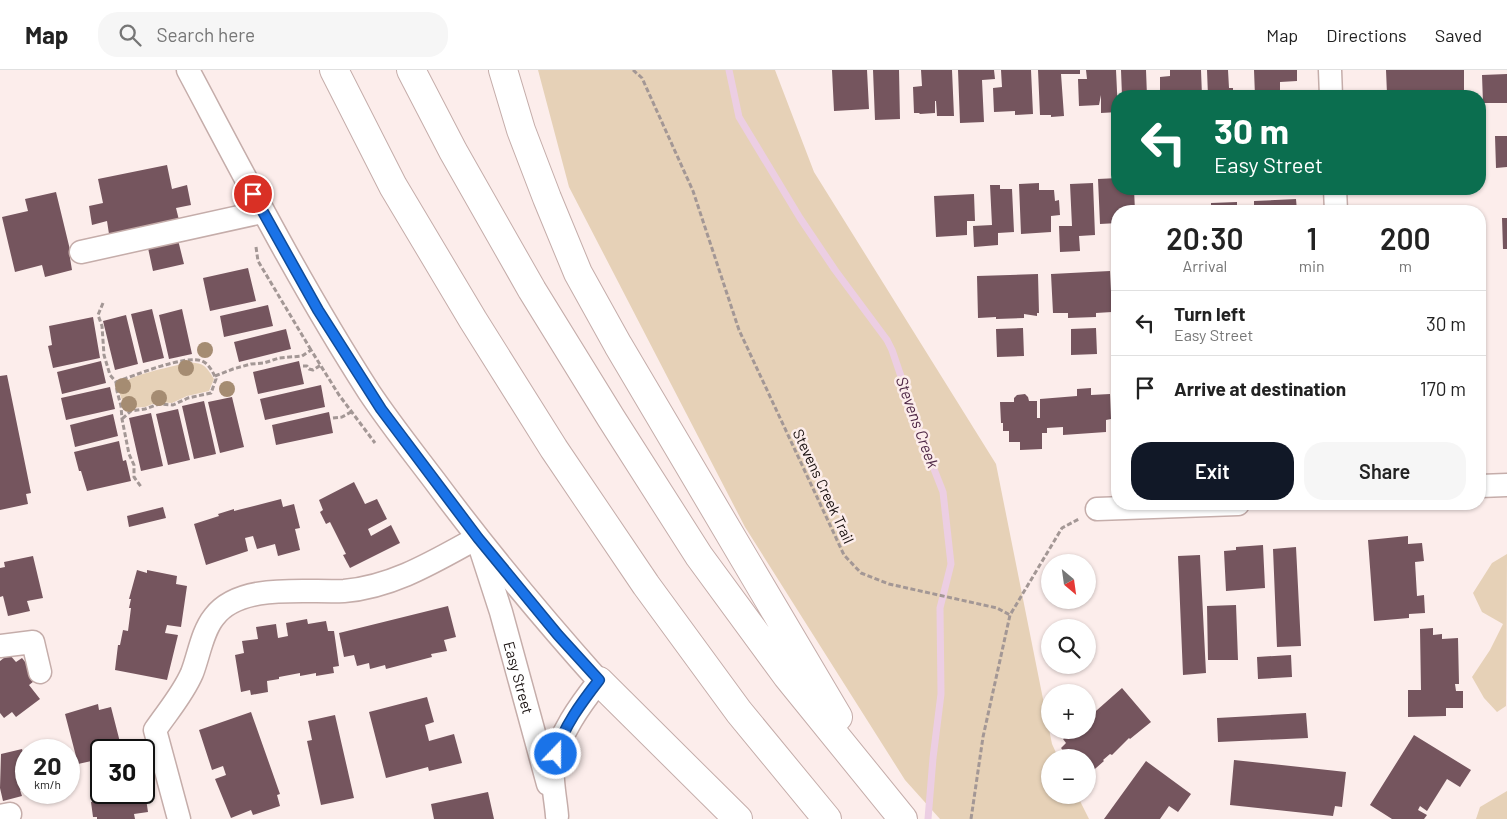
<!DOCTYPE html>
<meta charset="utf-8">
<style>
body{margin:0;font-family:Barlow,sans-serif;background:#f6f6f6;color:#222;height:100vh;display:flex;flex-direction:column;font-size:19px;white-space:nowrap}
*{box-sizing:border-box;margin:0}
p{font-size:16px;color:#767676}
.icon{flex:none;width:28px;height:28px;fill:none;stroke:currentColor;stroke-width:2;stroke-linecap:round;stroke-linejoin:round}
.map{position:relative;flex:1;overflow:hidden}
.drawer{position:absolute;left:1111px;top:135px;width:375px;height:305px;display:flex;flex-direction:column;background:#fff;border-radius:20px;box-shadow:0 1px 4px #0004}
.drawer>*{flex:none}
.top-card{position:absolute;left:1111px;top:20px;width:375px;height:105px;border-radius:20px;box-shadow:0 1px 4px #0004;background:#0b6e4f;color:#fff;overflow:hidden}
.needle{width:32px;rotate:151deg}
.tools{position:absolute;left:1041px;top:484px;display:grid;gap:10px}
.tools a{display:grid;place-items:center;width:55px;height:55px;border-radius:50%;background:#fff;box-shadow:0 1px 4px #0004;font-size:25px}
.speed{position:absolute;left:15px;top:669px;display:flex;gap:10px;font-size:25px;font-weight:700;text-align:center}
.speed>*{display:grid;place-content:center;width:65px;height:65px;border-radius:50%;background:#fff;box-shadow:0 1px 4px #0004;line-height:1}
.speed small{font-size:12px;font-weight:400}
.speed .limit{border:2px solid #111;border-radius:8px;background:#fff;color:#111}
.pin{position:absolute;display:grid;place-items:center;width:42px;height:42px;color:#fff;margin:-21px;border:2px solid #fff;border-radius:50%;box-shadow:0 1px 5px #0007}
.me{position:absolute;width:55px;margin:-28px;rotate:22deg;stroke-linejoin:round;filter:drop-shadow(0 0 4px #0008)}
.turn{display:flex;align-items:center;gap:18px;height:105px;padding:0 20px;font-size:22px}
.turn .icon{width:65px;height:65px;stroke-width:2.5}
.turn b{display:block;font-size:35px;line-height:42px}
.eta{display:flex;justify-content:space-evenly;align-items:center;height:85px;text-align:center}
.eta b{font-size:30px;font-weight:600;line-height:35px}
.action{display:flex;gap:10px;margin-top:auto;padding:10px 20px}
.action a{flex:1;height:58px;border-radius:20px;background:#111827;color:#fff;font-size:20px;font-weight:600;line-height:58px;text-align:center}
.action a+a{background:#f6f6f6;color:#222}
ul{padding:0;list-style:none}
li{display:flex;align-items:center;gap:15px;height:65px;padding:0 20px;border-top:1px solid #e0e0e0}
li div{flex:1}
li b{display:block;font-size:19px}
li em{font-style:normal}
header{display:flex;align-items:center;gap:30px;box-sizing:border-box;height:70px;padding:0 25px;background:#fff;border-bottom:1px solid #e0e0e0}
header strong{font-size:24px}
nav{display:flex;gap:28px;margin-inline-start:auto;font-size:18px}
.search{width:350px;height:45px;background:#f6f6f6;display:flex;align-items:center;gap:12px;box-sizing:border-box;padding:0 18px;border-radius:20px;color:#767676;font-size:19px}
.map>svg:first-child{display:block}
.green{fill:#e6d1b7}
.lines{fill:none;stroke-linecap:round;stroke-linejoin:round}
.stream{stroke:#eccee3;stroke-width:7}
.building{fill:#75555e}
.minor-casing{stroke:#c5adaa;stroke-width:25}
.highway-casing{stroke:#c5adaa;stroke-width:30}
.path{stroke:#a39795;stroke-width:3;stroke-dasharray:5 2.5;stroke-linecap:butt}
.minor{stroke:#fff;stroke-width:22}
.highway{stroke:#fff;stroke-width:28}
.tree{fill:#a58c72}
.route-casing{stroke:#114b97;stroke-width:12}
.route{stroke:#1a73e8;stroke-width:9}
.labels{text-anchor:middle;dominant-baseline:central;stroke-width:5;stroke-linejoin:round;paint-order:stroke}
.street-label{font-size:15px;fill:#160e0d;stroke:#fcedeb}
.water-label{font-size:16px;font-style:italic;fill:#502947;stroke:#fcedeb}
</style>
<header>
<strong>Map</strong>
<div class="search"><svg class="icon" aria-label="search" viewBox="0 0 24 24"><circle cx="10" cy="10" r="6"/><path d="M15 15l6 6"/></svg>Search here</div>
<nav><a>Map</a><a>Directions</a><a>Saved</a></nav>
</header>
<div class="map">
<svg width="1507" height="749" viewBox="0 0 1507 749">
<rect width="100%" height="100%" fill="#fcedeb"/>
<!-- green -->
<path class="green" d="M538,0h237l39,102 182,292 56,280 6,13 -8,1v37h27l12,24h-149l-35,-39 -160,-253 -176,-340z
M185,293c17,-1 20,1 29,16l-5,12 -22,5 -15,7 -14,-1 -13,5 -18,1c-5,-7 -8,-13 -8,-22 12,-12 49,-18 66,-23z
M1507,484l-1,152 -9,6 -13,-14 -12,-21 18,-27 13,-26 -21,-12 -9,-19 19,-30z
M1507,721v28h-31l4,-12z"/>
<g class="lines">
<!-- stream -->
<path class="stream" d="M729,0l10,47 61,101 35,52 52,70 5,10 31,91 20,51 8,72 -11,44 1,86 -8,64 -5,61"/>
</g>
<!-- building -->
<path class="building" d="M832,0h35l2,39 -35,2z
M873,0h26l1,49 -25,1z
M921,0h31l2,46h-17l-1,-15h-1v12l-15,1 -1,-1h-5l-1,-26 9,-1z
M958,0h36l1,9 -13,1 2,42 -24,1z
M1001,0h30l2,44 -18,1v-4l-21,1 -1,-24 9,-1z
M1038,0h42v4h-19l3,42 -13,1v-2h-11z
M1086,0h30l2,42 -17,1v-18l-2,10 -20,1 -1,-27h9z
M1121,0h25l1,26h-25z
M1170,0h31l1,26h-42v-19l10,-1z
M1207,0h21l1,18h4v8h-25z
M1254,0h43v11l-17,1v13l-25,1z
M1386,0h78v20l-77,4z
M1507,4v29h-24l-1,-28z
M1495,66h12v31l-11,1z
M167,95l5,24 15,-4 4,20 -15,3 3,12 -70,14 -2,-13 -15,4 -3,-19 14,-3 -5,-24z
M1118,108v11h16l1,22h-17v12l-18,1 -2,-45z
M1039,113v7h15l1,11 4,-1 1,15 -9,1v16l-30,2 -2,-50z
M1093,113l2,52 -16,1 1,15 -20,1 -1,-26h13l-2,-42z
M990,115h10v4h12l2,43 -16,1v12l-24,2 -1,-21 19,-1z
M1202,119h23l1,4 -24,1z
M56,122l16,66h-2l2,12 -27,7 -3,-12 -27,7 -13,-55 26,-6 -3,-12z
M974,124l1,27h-8v14l-31,2 -2,-41z
M1296,129l1,12h-43v-10z
M1237,132v9h-26v-8z
M1194,139v2h-23v-1z
M1502,148h5v31h-4z
M178,170l6,24 -31,7 -5,-23z
M248,198l8,33 -46,10 -7,-33z
M1110,201l2,41 -16,1v4l-28,1v-5h-15l-2,-39z
M1038,204l1,39h-2v3l-13,-2v4l-28,1v-2l-18,1 -1,-42z
M268,235l5,21 -49,11 -4,-21z
M152,239l12,49 -21,5 -12,-49z
M182,239l10,45 -23,5 -10,-44z
M126,245l12,49 -23,6 -12,-49z
M93,247l7,41 -47,10 -5,-22 4,-1 -3,-19z
M1023,258l1,28 -27,1 -1,-28z
M1096,258l1,26 -26,1v-26z
M286,259l5,20 -52,13 -5,-20z
M101,291l5,22 -44,11 -5,-22z
M299,291l5,23 -46,10 -5,-22z
M7,305l24,118 -5,1 2,10 -28,6v-134z
M321,315l4,22 -60,13 -5,-21z
M110,317l5,22 -49,11 -5,-22z
M1091,318v7l19,-1 1,25 -5,1v12l-43,3v-8l-16,1v5h-5v16l-22,1v-8h-11v-11h-6v-8h-2l-1,-21h14v-4l3,-3 8,-1 3,3 1,4h8v17h3v-19l37,-3v-7z
M232,327l12,50 -24,6 -12,-51z
M204,331l12,53 -22,5 -12,-53z
M178,339l12,51 -22,5 -12,-51z
M329,342l4,21 -57,12 -4,-20z
M151,343l12,53 -22,5 -12,-53z
M113,344l5,22 -43,11 -5,-22z
M119,371l4,20 3,-1 5,21 -44,10 -6,-20h-2l-5,-19z
M354,412l11,22 12,-5 10,20 -19,10 3,7 20,-11 9,18 -50,25 -7,-13 3,-1 -16,-32 -4,2 -6,-12 3,-2 -4,-10z
M281,429l2,8 11,-3 6,24 -5,1 5,21 -22,6 -3,-12 -18,5 -4,-13 -8,2 3,13 -42,14 -12,-41 25,-8 -1,-2 16,-5v2z
M163,437l3,11 -37,9 -2,-11z
M1408,466v8l14,-1 2,18 -9,1 2,34 7,-1 1,18 -16,1v4l-35,3 -6,-81z
M1263,475l2,43 -39,3 -2,-40 12,-1v-3z
M1296,477l5,99 -24,1 -4,-98z
M1200,485l6,118 -23,2 -5,-119z
M33,486l10,42 -16,3 3,10 -22,5 -5,-20 -3,1v-29l5,-1 -1,-5z
M137,500l10,3v-3l30,6 -1,8 11,2 -6,41 -14,-2 -2,8 13,2 -11,45 -52,-10 3,-25h2l3,-15 5,1 3,-23h-2l2,-9h-2z
M1236,535l2,55h-30l-1,-54z
M448,536l8,31 -12,3 3,11 -16,3 1,3 -46,12 -1,-4 -15,4 -1,-6 -12,3 -3,-11 -10,2 -5,-24z
M307,549l1,5 18,-3 2,10h6l5,35 -6,1 1,6 -18,3v-3l-16,3v-3l-21,4v2l-12,2 1,11 -17,3 -1,-5 -9,2 -6,-37 9,-2 -2,-12 16,-2 -2,-12 20,-3 2,14 10,-2 -2,-13z
M1433,558v7l9,-1v5l16,-1 1,46h-4l1,7h7v17h-17v8l-38,1v-27h13l-1,-61z
M9,584l7,8 6,-4 16,20 -9,7 11,14 -24,18 -4,-5 -8,6 -4,-5v-52z
M1291,585l1,22 -34,2 -1,-22z
M1122,618l29,34 -21,17 -1,-1 -17,17 -2,-1 -7,6 1,1 -16,14v-17h-19l-8,-10 5,-5 -3,-4 10,-9h15v-12z
M427,627l7,25 -9,3 4,16 25,-7 8,29 -33,8 -1,-4 -42,11 -17,-66z
M98,634l1,6 12,-3 11,43h-21v12l-5,1v-3l-18,4 -13,-50z
M251,642l29,82 -3,1 3,11 -27,9 -2,-5 -20,8 -16,-39 11,-4 -3,-9 -11,4 -13,-40z
M1306,643l2,25 -90,4 -1,-24z
M335,645l19,83 -33,7 -14,-64 5,-1 -4,-19z
M1414,665l57,35 -11,17 -13,-8 -20,32 -7,-5 -2,4 9,5 -3,4h-32l-22,-14z
M22,679l2,7 2,-1v34l-6,1 2,6 -19,5 -3,-13 1,-34z
M1234,690l112,12 -4,35 -7,-1 -2,10 -103,-11z
M1146,691l45,33 -13,18 -9,-6 -9,13h-56z
M144,695l5,25 -5,1z
M101,703v19h44l3,20 -14,2 1,5h-38v-2h-4l-2,-15 4,-1 -2,-25z
M488,722l6,27h-60l-3,-15z"/>
<g class="lines">
<defs>
<g id="minor">
<path d="M188,0c58,109 114,218 181,322 20,30 43,59 65,88 52,70 107,136 165,201 -19,24 -40,53 -46,84 -2,14 3,36 4,51"/>
<path d="M1330,0l1,26"/>
<path d="M1335,119l1,22"/>
<path d="M81,182l181,-40"/>
<path d="M1480,416l27,-1"/>
<path d="M1097,439l141,-5"/>
<path d="M0,576l33,-4 7,30"/>
<path d="M0,746l10,-2"/>
<path id="s1" d="M179,749l-24,-89c13,-19 28,-36 37,-57 7,-18 10,-41 22,-56 26,-35 93,-24 130,-26 49,-4 91,-30 133,-53l24,74 47,172"/>
</g>
<path id="highway" d="M334,0l59,116 80,134 81,129 92,136 93,127 88,107
M411,0l42,81 79,139 79,128 88,138 88,120 116,143
M503,0l18,60 26,68 31,75 40,72 220,372
M599,611l139,138"/>
</defs>
<!-- minor casing -->
<use href="#minor" class="minor-casing"/>
<!-- highway casing -->
<use href="#highway" class="highway-casing"/>
<!-- path -->
<path class="path" d="M633,0l9,8 51,113 46,139 105,225 17,18 28,11 108,24 13,7
M256,177l2,14 53,89
M103,233l-5,12 4,11 2,29 6,20 6,7 1,9 4,15 1,13 7,35 5,11v12l8,11
M303,296h4l2,3 4,1 8,-5
M215,306l18,-7 18,-5 13,-1 15,-5 23,-2 9,-6 28,45 36,48
M116,312c17,-6 70,-28 86,-21 7,3 11,11 14,18l-5,14 -23,5 -15,7 -14,-1 -14,5 -14,2 -9,8
M333,348l9,-1 9,-5
M971,749l12,-82 27,-122 52,-87 17,-9"/>
<!-- minor -->
<use href="#minor" class="minor"/>
<!-- highway -->
<use href="#highway" class="highway"/>
</g>
<!-- trees -->
<g class="tree">
<circle cx="205" cy="280" r="8"/>
<circle cx="186" cy="298" r="8"/>
<circle cx="123" cy="316" r="8"/>
<circle cx="227" cy="319" r="8"/>
<circle cx="159" cy="328" r="8"/>
<circle cx="129" cy="334" r="8"/>
</g>
<g class="lines">
<defs>
<path id="route" d="M253,124l65,116 63,99 97,129 80,97 41,45c-17,22 -36,47 -43,74"/>
</defs>
<!-- route casing -->
<use href="#route" class="route-casing"/>
<!-- route -->
<use href="#route" class="route"/>
</g>
<g class="labels">
<!-- street labels -->
<g class="street-label">
<text transform="translate(824 416) rotate(65)">Stevens Creek Trail</text>
<text stroke="none"><textPath href="#s1" startOffset="648">Easy Street</textPath></text>
</g>
<!-- water labels -->
<g class="water-label">
<text transform="translate(918 352) rotate(70)">Stevens Creek</text>
</g>
</g>
</svg>
<div class="tools">
<a><svg class="needle" viewBox="-14 -14 28 28"><path d="M0-13l5 13h-10z" fill="#e53935"/><path d="M0 13l5-13h-10z" fill="#767676"/></svg></a>
<a><svg class="icon" aria-label="search" viewBox="0 0 24 24"><circle cx="10" cy="10" r="6"/><path d="M15 15l6 6"/></svg></a>
<a>+</a>
<a>−</a>
</div>
<div class="speed"><div>20<small>km/h</small></div><div class="limit">30</div></div>
<div class="pin" style="left:253px;top:124px;background:#d93025"><svg class="icon" aria-label="arrive" viewBox="0 0 24 24"><path d="M6 21V4h12l-3 4 3 4H6"/></svg></div>
<svg class="me" style="left:556px;top:684px" viewBox="-20 -20 40 40"><circle r="17" fill="#1a73e8" stroke="#fff" stroke-width="3"/><path d="M0-11L8 9 0 5-8 9z" fill="#fff"/></svg>
<div class="top-card">
<div class="turn"><svg class="icon" aria-label="left" viewBox="0 0 24 24"><path d="M17 20v-9H6M10 6l-5 5 5 5"/></svg><div><b>30 m</b>Easy Street</div></div>
</div>
<section class="drawer">
<div class="eta">
<div><b>20:30</b><p>Arrival</p></div>
<div><b>1</b><p>min</p></div>
<div><b>200</b><p>m</p></div>
</div>
<ul>
<li><svg class="icon" aria-label="left" viewBox="0 0 24 24"><path d="M17 20v-9H6M10 6l-5 5 5 5"/></svg><div><b>Turn left</b><p>Easy Street</p></div><em>30 m</em></li>
<li><svg class="icon" aria-label="arrive" viewBox="0 0 24 24"><path d="M6 21V4h12l-3 4 3 4H6"/></svg><div><b>Arrive at destination</b></div><em>170 m</em></li>
</ul>
<div class="action"><a>Exit</a><a>Share</a></div>
</section>
</div>
